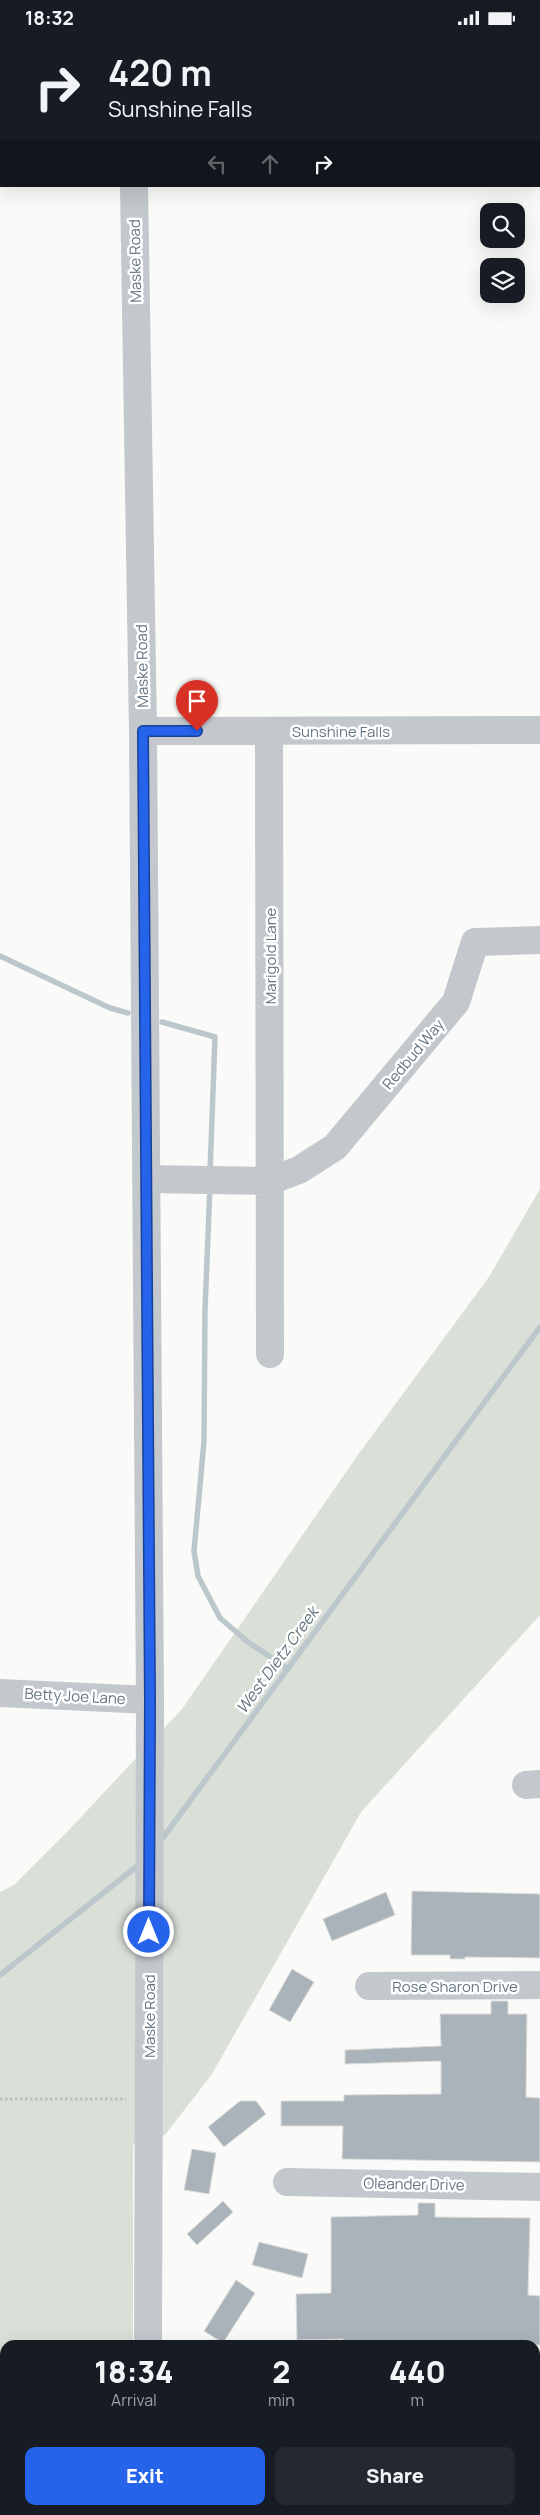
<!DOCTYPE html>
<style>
body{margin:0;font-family:Manrope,sans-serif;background:#242831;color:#f1f3f6;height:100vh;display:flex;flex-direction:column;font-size:19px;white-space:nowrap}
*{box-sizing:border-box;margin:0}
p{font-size:16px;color:#9ea1a6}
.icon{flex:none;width:28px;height:28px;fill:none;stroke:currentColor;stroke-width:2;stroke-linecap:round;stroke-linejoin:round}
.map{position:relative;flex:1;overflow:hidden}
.drawer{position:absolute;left:0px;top:2305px;width:540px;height:175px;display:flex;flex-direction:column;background:#171b24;border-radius:15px 15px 0 0;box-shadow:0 5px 20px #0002}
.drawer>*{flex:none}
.top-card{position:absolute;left:0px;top:0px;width:540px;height:152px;box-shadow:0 5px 20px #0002;background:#171b24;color:#f1f3f6;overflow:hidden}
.tools{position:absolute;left:480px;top:168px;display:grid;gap:10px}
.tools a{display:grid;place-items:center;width:45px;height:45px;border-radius:10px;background:#171b24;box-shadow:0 5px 20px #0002;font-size:25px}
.pin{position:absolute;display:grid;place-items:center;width:42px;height:42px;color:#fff;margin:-51px -21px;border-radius:50% 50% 50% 0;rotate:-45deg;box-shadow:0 0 5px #0007}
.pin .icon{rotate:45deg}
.me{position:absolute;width:55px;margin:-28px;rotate:0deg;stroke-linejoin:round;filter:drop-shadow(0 0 4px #0008)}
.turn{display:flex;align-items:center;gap:18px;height:105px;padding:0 25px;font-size:22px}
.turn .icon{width:65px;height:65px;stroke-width:2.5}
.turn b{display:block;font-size:35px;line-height:42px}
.lanes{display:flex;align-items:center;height:48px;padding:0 25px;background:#0003;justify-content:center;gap:25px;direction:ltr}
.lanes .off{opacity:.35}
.eta{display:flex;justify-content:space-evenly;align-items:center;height:85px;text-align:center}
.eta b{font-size:30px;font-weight:800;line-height:35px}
.cta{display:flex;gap:10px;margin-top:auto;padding:10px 25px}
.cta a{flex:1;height:58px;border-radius:10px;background:#2563eb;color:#fff;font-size:20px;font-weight:800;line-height:58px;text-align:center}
.cta a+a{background:#242831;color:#f1f3f6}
.status{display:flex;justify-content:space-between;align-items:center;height:35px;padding:0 25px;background:#171b24;direction:ltr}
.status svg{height:14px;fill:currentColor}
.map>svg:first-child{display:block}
.green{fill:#dadfd7}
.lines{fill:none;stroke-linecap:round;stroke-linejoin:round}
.stream{stroke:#bbc7cb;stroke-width:5.5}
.building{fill:#aab3b9;stroke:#dcdcda}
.path{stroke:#bbbfc2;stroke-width:3;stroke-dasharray:2.5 2.5;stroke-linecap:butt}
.minor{stroke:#c3c8cc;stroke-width:28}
.route-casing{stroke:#184099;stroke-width:12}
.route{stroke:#2563eb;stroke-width:9}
.labels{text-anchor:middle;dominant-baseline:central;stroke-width:5;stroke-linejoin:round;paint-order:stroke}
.street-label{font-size:15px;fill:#657683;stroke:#fff}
.water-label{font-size:16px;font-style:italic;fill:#60757c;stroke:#fff}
</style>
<div class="status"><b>18:32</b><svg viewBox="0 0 49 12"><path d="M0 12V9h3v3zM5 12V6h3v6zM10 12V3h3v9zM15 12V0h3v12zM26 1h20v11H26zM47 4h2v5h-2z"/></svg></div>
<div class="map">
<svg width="540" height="2480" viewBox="0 0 540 2480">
<rect width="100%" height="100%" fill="#fafaf8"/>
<!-- green -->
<path class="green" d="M540,1154v426l-179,197 -149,262 -47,61 -32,10v200h-128v165h128v5h-133v-623l14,-7 54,-54 114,-122 178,-257 129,-175z"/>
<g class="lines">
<!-- stream -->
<path class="stream" d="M0,921l110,52 18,5
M162,987l53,15 -5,135
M210,1152l-5,122 -1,132 -10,110 4,25 22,42 28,24 40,27
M159,1808l381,-516
M0,1940l141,-112"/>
</g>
<!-- building -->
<path class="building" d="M412,1856l128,3v64l-75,-1v2h-15v-4h-39z
M386,1857l9,23 -63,26 -9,-22z
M292,1934l22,13 -24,40 -21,-12z
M491,1966h17v13h19l-1,83 14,1v64l-198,-3 1,-33h-62v-25h63v-6l97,-1v-33l-96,3v-14l96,-4 -1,-32h51z
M240,2066h16l10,13 -42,33 -16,-20z
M192,2114l24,4 -7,41 -25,-4z
M223,2166l10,11 -36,33 -10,-11z
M418,2168h17v14l95,1 -2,77 12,1v49h-197v-6l-46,1 -1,-46 35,-1v-76l87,-2z
M259,2207l49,12 -6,24 -50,-13z
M236,2245l19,13 -32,50 -19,-12z"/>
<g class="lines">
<!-- path -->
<path class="path" d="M0,2064h126"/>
<!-- minor -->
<path class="minor" d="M132,0v1
M134,151l9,545 7,969 -2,645
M143,696l397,-1
M269,696l1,623
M146,1144l124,2 29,-11 36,-23 121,-145 19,-60 65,-2
M0,1658l150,7
M526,1750l14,-1
M369,1951l171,-1
M287,2147l253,5
M535,2353h5
M148,2480v-5"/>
</g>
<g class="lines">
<defs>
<path id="route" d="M149,1897l1,-232 -7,-969h54"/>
</defs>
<!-- route casing -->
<use href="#route" class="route-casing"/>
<!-- route -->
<use href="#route" class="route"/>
</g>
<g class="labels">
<!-- street labels -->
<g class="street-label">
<text transform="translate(135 226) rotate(-91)">Maske Road</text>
<text transform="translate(142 631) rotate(-91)">Maske Road</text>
<text x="341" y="696">Sunshine Falls</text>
<text transform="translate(270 921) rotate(-90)">Marigold Lane</text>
<text transform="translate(413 1019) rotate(-50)">Redbud Way</text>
<text transform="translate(75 1661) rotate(3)">Betty Joe Lane</text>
<text x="455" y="1951">Rose Sharon Drive</text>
<text transform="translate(149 1981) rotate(-90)">Maske Road</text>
<text transform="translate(414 2149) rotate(1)">Oleander Drive</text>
</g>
<!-- water labels -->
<g class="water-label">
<text transform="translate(277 1625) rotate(-54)">West Dietz Creek</text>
</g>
</g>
</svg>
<div class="tools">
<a><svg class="icon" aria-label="search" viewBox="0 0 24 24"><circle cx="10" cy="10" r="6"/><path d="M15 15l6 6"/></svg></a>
<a><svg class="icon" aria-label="layers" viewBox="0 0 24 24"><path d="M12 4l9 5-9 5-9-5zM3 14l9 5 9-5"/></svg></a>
</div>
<div class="pin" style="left:197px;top:696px;background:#d93025"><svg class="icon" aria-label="arrive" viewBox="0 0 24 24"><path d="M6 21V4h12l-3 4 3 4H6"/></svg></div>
<svg class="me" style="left:149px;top:1897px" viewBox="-20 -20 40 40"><circle r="17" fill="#2563eb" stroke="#fff" stroke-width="3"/><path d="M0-11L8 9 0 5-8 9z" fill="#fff"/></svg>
<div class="top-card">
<div class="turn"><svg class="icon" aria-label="right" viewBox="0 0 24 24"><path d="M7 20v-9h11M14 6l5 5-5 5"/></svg><div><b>420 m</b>Sunshine Falls</div></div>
<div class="lanes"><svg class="icon off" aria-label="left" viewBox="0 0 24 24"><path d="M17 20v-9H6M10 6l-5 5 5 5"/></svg><svg class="icon off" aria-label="ahead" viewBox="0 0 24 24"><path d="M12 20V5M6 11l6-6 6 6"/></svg><svg class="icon" aria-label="right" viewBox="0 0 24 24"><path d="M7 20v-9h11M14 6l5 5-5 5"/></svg></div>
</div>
<section class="drawer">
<div class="eta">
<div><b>18:34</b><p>Arrival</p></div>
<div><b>2</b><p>min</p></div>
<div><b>440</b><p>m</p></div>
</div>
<div class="cta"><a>Exit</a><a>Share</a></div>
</section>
</div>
